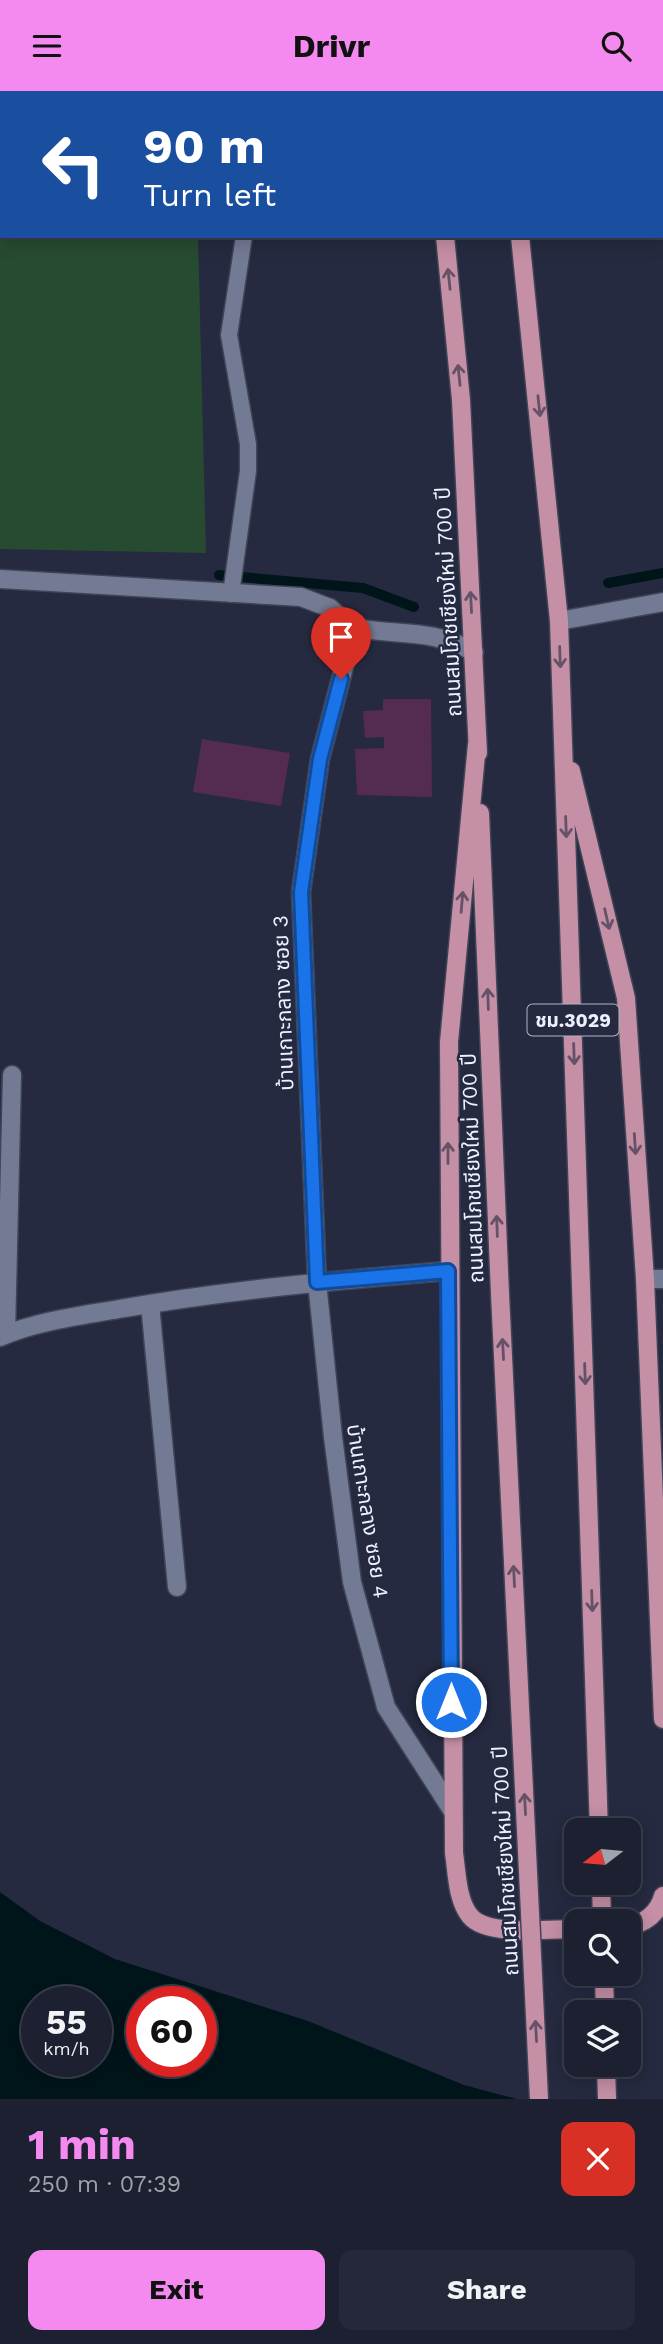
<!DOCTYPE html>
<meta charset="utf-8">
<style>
body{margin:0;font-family:"Work Sans","Noto Sans Thai",sans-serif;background:#252838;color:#f1f3f6;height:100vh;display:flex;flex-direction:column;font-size:26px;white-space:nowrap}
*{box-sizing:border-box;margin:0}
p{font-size:23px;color:#a0a3ab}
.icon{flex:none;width:38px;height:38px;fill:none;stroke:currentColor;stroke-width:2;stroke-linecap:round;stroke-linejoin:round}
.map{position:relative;height:2008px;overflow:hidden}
.drawer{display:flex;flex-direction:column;background:#1c2030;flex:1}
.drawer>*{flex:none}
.guide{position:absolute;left:0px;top:0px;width:663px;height:147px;box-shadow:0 4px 18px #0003,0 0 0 2px #3a3e4c;background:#1a4fa0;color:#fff;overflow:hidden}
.needle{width:46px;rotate:254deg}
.tools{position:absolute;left:564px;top:1727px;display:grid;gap:14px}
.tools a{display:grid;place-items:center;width:77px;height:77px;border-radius:14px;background:#1c2030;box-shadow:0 4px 18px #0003,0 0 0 2px #3a3e4c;font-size:35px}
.speed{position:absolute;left:21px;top:1895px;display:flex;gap:14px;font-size:35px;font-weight:700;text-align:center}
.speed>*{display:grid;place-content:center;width:91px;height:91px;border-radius:50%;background:#1c2030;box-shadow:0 4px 18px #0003,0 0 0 2px #3a3e4c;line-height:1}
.speed small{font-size:18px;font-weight:400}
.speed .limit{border:10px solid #d22;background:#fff;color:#111}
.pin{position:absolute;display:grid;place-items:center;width:60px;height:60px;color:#fff;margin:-72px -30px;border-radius:50% 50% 50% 0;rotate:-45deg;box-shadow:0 0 7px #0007}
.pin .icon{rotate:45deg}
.me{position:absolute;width:77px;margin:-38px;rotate:0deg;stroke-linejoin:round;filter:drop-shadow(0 0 5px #0008)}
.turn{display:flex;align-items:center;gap:24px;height:147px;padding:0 28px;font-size:32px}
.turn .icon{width:91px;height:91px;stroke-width:2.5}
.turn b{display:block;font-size:49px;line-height:60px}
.round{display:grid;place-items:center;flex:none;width:74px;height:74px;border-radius:14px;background:#252838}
.overview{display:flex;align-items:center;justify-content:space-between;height:119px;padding:0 28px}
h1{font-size:42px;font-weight:700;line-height:52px;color:#f489f0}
.button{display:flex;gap:14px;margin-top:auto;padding:14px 28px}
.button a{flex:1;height:80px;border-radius:14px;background:#f489f0;color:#111;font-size:28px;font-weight:700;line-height:80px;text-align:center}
.button a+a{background:#252838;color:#f1f3f6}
header{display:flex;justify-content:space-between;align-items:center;height:91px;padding:0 28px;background:#f489f0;color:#111;font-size:32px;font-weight:700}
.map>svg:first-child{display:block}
.green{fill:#274b31}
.water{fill:#00151a;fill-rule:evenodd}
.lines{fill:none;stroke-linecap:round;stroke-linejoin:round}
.stream{stroke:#00151a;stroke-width:10}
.building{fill:#532b53}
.service-casing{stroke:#3f4456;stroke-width:19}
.minor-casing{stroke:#3f4456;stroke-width:21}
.primary-casing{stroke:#3f4456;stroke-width:21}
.service{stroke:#737a93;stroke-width:16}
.minor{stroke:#737a93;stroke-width:18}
.primary{stroke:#c58fa5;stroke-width:18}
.primary-bridge-casing{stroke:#3f4456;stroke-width:21;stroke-linecap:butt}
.primary-bridge{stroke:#c58fa5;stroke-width:18}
.oneway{stroke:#655268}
.route-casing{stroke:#114b97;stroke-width:18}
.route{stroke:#1a73e8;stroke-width:12}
.labels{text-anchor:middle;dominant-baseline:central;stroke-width:5;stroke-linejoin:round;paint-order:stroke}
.shield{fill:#252a40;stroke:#b0b5c6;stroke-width:2}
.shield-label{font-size:19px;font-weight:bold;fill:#ecf0ff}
.street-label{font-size:21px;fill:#ecf0ff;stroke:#252a40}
</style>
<header><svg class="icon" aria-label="menu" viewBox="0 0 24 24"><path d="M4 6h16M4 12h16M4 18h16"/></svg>Drivr<svg class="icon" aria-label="search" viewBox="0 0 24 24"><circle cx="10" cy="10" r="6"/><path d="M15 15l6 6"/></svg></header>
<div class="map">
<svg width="663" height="2008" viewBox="0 0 663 2008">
<rect width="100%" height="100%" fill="#252a40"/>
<!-- green -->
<path class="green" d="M0,0h82l-80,2v143h196l8,317 -206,-4z"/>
<!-- water -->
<path class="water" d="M0,1801l40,29 75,38 193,62 156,64 53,14h-517zM37,1911h59v59h-59zM142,1911h59v59h-59z"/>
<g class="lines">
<!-- stream -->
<path class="stream" d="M219,484l144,13 51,19
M608,492l55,-10"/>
</g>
<!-- building -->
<path class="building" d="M383,608h48l1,98 -75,-2 -2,-46 29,-1v-11l-19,1 -2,-27 20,-1z
M202,648l88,14 -9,53 -88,-14z"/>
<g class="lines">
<defs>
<path id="service" d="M226,0l1,2
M231,503l17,-123v-27l-19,-109 15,-99"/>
<path id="minor" d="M0,488l301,18 29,11 21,19 -3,25 -28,107 -19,133 16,390 16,155 19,145 34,125 66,103
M559,530l104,-19
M351,536c49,10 77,0 123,25
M645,1188h18
M150,1213l27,283
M6,1243l6,-259
M0,1246c37,-16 80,-21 119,-28 109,-19 219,-29 329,-38"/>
<path id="primary" d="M431,0v2
M503,0l1,2
M445,145l16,164 17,353
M520,145l39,385 40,1210
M477,653l-28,298 5,811c3,20 3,47 16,63 17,21 80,13 106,13
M571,680l55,227 19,281 18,440
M480,722l20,481
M601,1792l1,38
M628,1836c17,-4 30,-13 35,-31
M604,1883l1,39
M606,1974l1,34"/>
</defs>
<!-- service casing -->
<use href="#service" class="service-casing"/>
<!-- minor casing -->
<use href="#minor" class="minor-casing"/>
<!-- primary casing -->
<use href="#primary" class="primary-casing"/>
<!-- service -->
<use href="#service" class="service"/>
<!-- minor -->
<use href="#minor" class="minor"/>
<!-- primary -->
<use href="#primary" class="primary"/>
<defs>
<path id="primary-bridge" d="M500,1203l39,805"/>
</defs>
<!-- primary-bridge casing -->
<use href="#primary-bridge" class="primary-bridge-casing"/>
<!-- primary-bridge -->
<use href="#primary-bridge" class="primary-bridge"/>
</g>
<!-- one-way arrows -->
<defs><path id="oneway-shaft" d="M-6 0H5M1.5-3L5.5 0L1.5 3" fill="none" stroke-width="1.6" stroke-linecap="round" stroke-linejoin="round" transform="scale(1.75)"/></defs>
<g class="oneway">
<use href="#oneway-shaft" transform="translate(449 188) rotate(-96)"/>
<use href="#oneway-shaft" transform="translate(459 284) rotate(-96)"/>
<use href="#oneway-shaft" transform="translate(539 315) rotate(84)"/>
<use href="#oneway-shaft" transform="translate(471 511) rotate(-93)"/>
<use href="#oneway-shaft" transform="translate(560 566) rotate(88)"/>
<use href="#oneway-shaft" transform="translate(566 736) rotate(88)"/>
<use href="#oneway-shaft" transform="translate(462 811) rotate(-85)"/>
<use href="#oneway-shaft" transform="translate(607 828) rotate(77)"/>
<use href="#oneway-shaft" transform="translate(488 908) rotate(-92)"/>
<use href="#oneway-shaft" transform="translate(574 963) rotate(88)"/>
<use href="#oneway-shaft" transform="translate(635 1053) rotate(86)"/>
<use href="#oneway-shaft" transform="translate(448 1062) rotate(-90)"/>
<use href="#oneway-shaft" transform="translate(497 1135) rotate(-92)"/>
<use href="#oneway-shaft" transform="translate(503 1258) rotate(-93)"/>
<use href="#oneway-shaft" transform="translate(585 1283) rotate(88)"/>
<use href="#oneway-shaft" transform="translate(514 1485) rotate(-93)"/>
<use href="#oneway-shaft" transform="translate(592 1510) rotate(88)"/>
<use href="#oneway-shaft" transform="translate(525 1713) rotate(-93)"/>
<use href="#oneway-shaft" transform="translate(536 1940) rotate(-93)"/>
</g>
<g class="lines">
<defs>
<path id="route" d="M341,588l-21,80 -19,133 16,390 131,-11 3,431"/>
</defs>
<!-- route casing -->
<use href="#route" class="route-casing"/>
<!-- route -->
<use href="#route" class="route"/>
</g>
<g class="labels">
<!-- shield labels -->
<rect class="shield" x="527.5" y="913.5" width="91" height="31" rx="5"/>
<g class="shield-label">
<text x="573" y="929">ชม.3029</text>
</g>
<!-- street labels -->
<g class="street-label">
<text transform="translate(448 511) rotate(-93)">ถนนสมโภชเชียงใหม่ 700 ปี</text>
<text transform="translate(283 912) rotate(-92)">บ้านเกาะกลาง ซอย 3</text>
<text transform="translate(472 1077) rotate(-92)">ถนนสมโภชเชียงใหม่ 700 ปี</text>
<text transform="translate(368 1420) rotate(81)">บ้านเกาะกลาง ซอย 4</text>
<text transform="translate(505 1770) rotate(-93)">ถนนสมโภชเชียงใหม่ 700 ปี</text>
</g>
</g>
</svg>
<div class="tools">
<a><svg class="needle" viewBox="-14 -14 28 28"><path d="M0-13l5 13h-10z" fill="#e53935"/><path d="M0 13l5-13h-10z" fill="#a0a3ab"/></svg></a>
<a><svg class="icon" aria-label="search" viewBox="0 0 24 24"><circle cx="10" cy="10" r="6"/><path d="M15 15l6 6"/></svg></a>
<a><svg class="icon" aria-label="layers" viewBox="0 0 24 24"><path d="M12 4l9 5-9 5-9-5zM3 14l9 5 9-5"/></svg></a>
</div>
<div class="speed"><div>55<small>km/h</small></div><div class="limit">60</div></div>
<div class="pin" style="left:341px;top:588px;background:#d93025"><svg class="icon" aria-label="arrive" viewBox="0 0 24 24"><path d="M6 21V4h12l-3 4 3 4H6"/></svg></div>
<svg class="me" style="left:451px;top:1611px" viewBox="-20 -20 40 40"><circle r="17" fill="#1a73e8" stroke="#fff" stroke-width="3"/><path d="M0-11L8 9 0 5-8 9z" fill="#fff"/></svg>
<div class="guide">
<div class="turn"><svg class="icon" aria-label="left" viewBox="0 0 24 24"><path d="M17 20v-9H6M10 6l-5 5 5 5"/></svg><div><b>90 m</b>Turn left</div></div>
</div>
</div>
<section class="drawer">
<div class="overview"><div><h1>1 min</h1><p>250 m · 07:39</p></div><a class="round" style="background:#d93025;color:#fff"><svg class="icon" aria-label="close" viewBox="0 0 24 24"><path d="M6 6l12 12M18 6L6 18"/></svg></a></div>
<div class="button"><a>Exit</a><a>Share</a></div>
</section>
